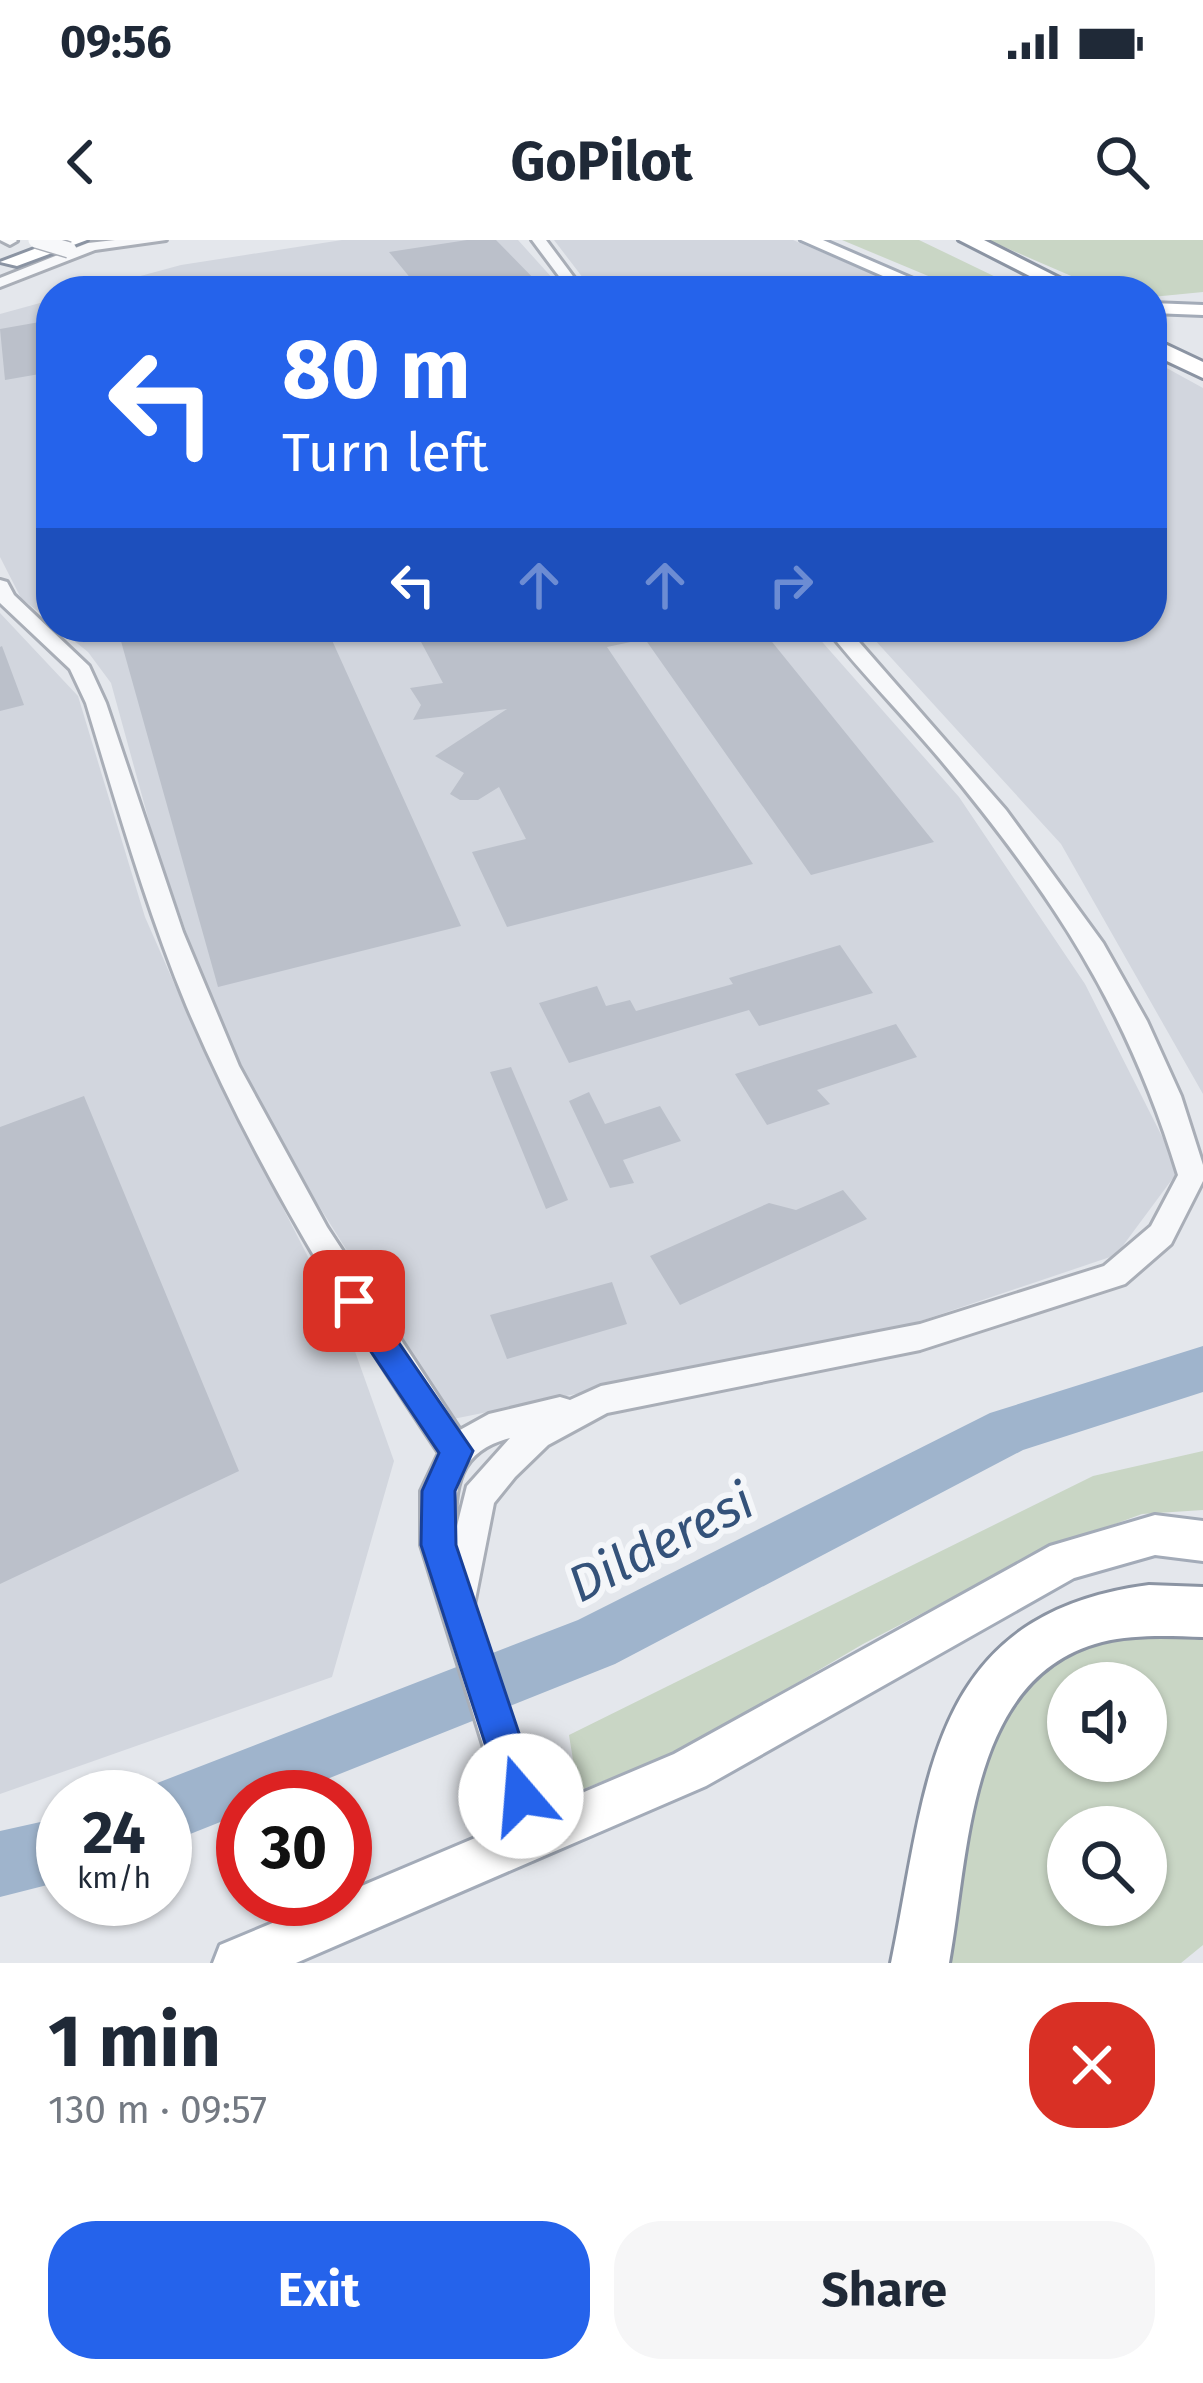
<!DOCTYPE html>
<meta charset="utf-8">
<style>
body{margin:0;font-family:"Fira Sans",sans-serif;background:#f6f6f7;color:#1f2937;height:100vh;display:flex;flex-direction:column;font-size:45px;white-space:nowrap}
*{box-sizing:border-box;margin:0}
p{font-size:39px;color:#747a83}
.icon{flex:none;width:66px;height:66px;fill:none;stroke:currentColor;stroke-width:2;stroke-linecap:round;stroke-linejoin:round}
.map{position:relative;height:1723px;overflow:hidden}
.side{display:flex;flex-direction:column;background:#fff;flex:1}
.side>*{flex:none}
.hud{position:absolute;left:36px;top:36px;width:1131px;height:366px;border-radius:48px;box-shadow:0 3px 9px #0004;background:#2563eb;color:#fff;overflow:hidden}
.controls{position:absolute;left:1047px;top:1422px;display:grid;gap:24px}
.controls a{display:grid;place-items:center;width:120px;height:120px;border-radius:50%;background:#fff;box-shadow:0 3px 9px #0004;font-size:60px}
.speed{position:absolute;left:36px;top:1530px;display:flex;gap:24px;font-size:60px;font-weight:700;text-align:center}
.speed>*{display:grid;place-content:center;width:156px;height:156px;border-radius:50%;background:#fff;box-shadow:0 3px 9px #0004;line-height:1}
.speed small{font-size:30px;font-weight:400}
.speed .limit{border:18px solid #d22;background:#fff;color:#111}
.pin{position:absolute;display:grid;place-items:center;width:102px;height:102px;color:#fff;margin:-51px;border-radius:24px;box-shadow:0 6px 18px #0006}
.me{position:absolute;width:132px;margin:-66px;rotate:342deg;stroke-linejoin:round;filter:drop-shadow(0 0 9px #0008)}
.turn{display:flex;align-items:center;gap:42px;height:252px;padding:0 48px;font-size:54px}
.turn .icon{width:156px;height:156px;stroke-width:2.5}
.turn b{display:block;font-size:84px;line-height:102px}
.lanes{display:flex;align-items:center;height:114px;padding:0 48px;background:#0003;justify-content:center;gap:60px;direction:ltr}
.lanes .off{opacity:.35}
.round{display:grid;place-items:center;flex:none;width:126px;height:126px;border-radius:48px;background:#f6f6f7}
.overview{display:flex;align-items:center;justify-content:space-between;height:204px;padding:0 48px}
h1{font-size:72px;font-weight:700;line-height:90px}
.cta{display:flex;gap:24px;margin-top:auto;padding:24px 48px}
.cta a{flex:1;height:138px;border-radius:48px;background:#2563eb;color:#fff;font-size:48px;font-weight:700;line-height:138px;text-align:center}
.cta a+a{background:#f6f6f7;color:#1f2937}
.status{display:flex;justify-content:space-between;align-items:center;height:84px;padding:0 60px;background:#fff;direction:ltr}
.status svg{height:33px;fill:currentColor}
header{display:flex;justify-content:space-between;align-items:center;height:156px;padding:0 48px;background:#fff;font-size:54px;font-weight:700}
.map>svg:first-child{display:block}
.built{fill:#d2d6de}
.green{fill:#c9d6c5;fill-rule:evenodd}
.lines{fill:none;stroke-linecap:round;stroke-linejoin:round}
.river{fill:#9fb4cc;fill-rule:evenodd}
.building{fill:#bbc0ca}
.minor-casing{stroke:#a9aeb7;stroke-width:6}
.major-casing{stroke:#a3abb8;stroke-width:6}
.highway-casing{stroke:#8b94a3;stroke-width:6}
.minor{fill:#f7f8fa;fill-rule:evenodd}
.major{fill:#fff;fill-rule:evenodd}
.highway{fill:#fff;fill-rule:evenodd}
.minor-bridge-casing{stroke:#a9aeb7;stroke-width:18;stroke-linecap:butt}
.minor-bridge{stroke:#f7f8fa;stroke-width:15}
.route{fill:#2563eb;stroke:#184099;stroke-width:3}
.labels{text-anchor:middle;dominant-baseline:central;stroke-width:12;stroke-linejoin:round;paint-order:stroke}
.near-water-label{font-size:51px;font-style:italic;fill:#34527a;stroke:#f4f6f9}
</style>
<div class="status"><b>09:56</b><svg viewBox="0 0 49 12"><path d="M0 12V9h3v3zM5 12V6h3v6zM10 12V3h3v9zM15 12V0h3v12zM26 1h20v11H26zM47 4h2v5h-2z"/></svg></div>
<header><svg class="icon" aria-label="back" viewBox="0 0 24 24"><path d="M15 5l-7 7 7 7"/></svg>GoPilot<svg class="icon" aria-label="search" viewBox="0 0 24 24"><circle cx="10" cy="10" r="6"/><path d="M15 15l6 6"/></svg></header>
<div class="map">
<svg width="1203" height="1723" viewBox="0 0 1203 1723">
<rect width="100%" height="100%" fill="#e4e7ec"/>
<!-- built -->
<path class="built" d="M342,0h176l46,51h-479l96,-26z
M554,0h239l120,51h-320z
M51,60v322l-30,-24 -21,-41v-243z
M1152,120l51,28v706l-142,-250 -198,-217h289z
M0,373l78,83 67,221 65,148 142,278 42,118 -62,216 -332,117z
M57,387h752l150,170 126,187 94,186 -63,85 -216,73 -447,91 -136,-216 -97,-175 -65,-185 -44,-160 -23,-31z"/>
<!-- green -->
<path class="green" d="M842,0h77l106,51 -68,-3z
M988,0h215v52l-51,5v-6h-46z
M1203,1211v59l-61,4 -100,37 -179,93 -180,106 -105,41 -9,-56 524,-259z
M1203,1390v315l-22,18h-239c19,-130 25,-280 170,-327 26,-9 63,-5 91,-6zM1068,1443h78v78h-78zM1068,1587h78v78h-78z"/>
<g class="lines">
<!-- river -->
<path class="river" d="M1203,1106v46l-180,58 -408,214 -333,133h-39v16l-78,31v-47h-26l3,-8 23,-9 413,-160 412,-207z
M63,1577v64l-63,16v-66z"/>
</g>
<!-- building -->
<path class="building" d="M467,0h29l47,48 -122,3 -32,-39z
M51,80v52l-46,8 -5,-51z
M117,387h209l135,299 -243,61z
M413,387h347l174,215 -123,33 -166,-236 -38,8 146,217 -246,63 -35,-75 54,-13 -27,-52 -21,13h-18l-10,-6 14,-21 -29,-17 72,-47 -94,11 8,-15 -11,-17 33,-5z
M2,406l22,59 -24,6v-64z
M840,705l33,48 -114,33 -10,-16 -180,53 -30,-60 58,-17 9,20 24,-6 6,11 97,-27 -4,-6z
M896,784l21,33 -100,33 13,14 -63,21 -32,-51z
M511,827l57,133 -22,9 -56,-137z
M589,852l16,32 55,-18 21,35 -58,19 11,23 -24,5 -41,-87z
M84,856l155,375 -239,113v-457z
M843,950l24,29 -187,86 -30,-49 119,-53 27,7z
M612,1042l15,42 -120,35 -17,-44z"/>
<g class="lines">
<defs>
<path id="minor" d="M0,0h16l1,1 -7,4z
M115,0h51l-71,10 -95,37v-9l88,-35z
M532,0h14l38,51h-14z
M0,340l7,2 7,13 75,71 17,37 77,229 56,134 88,161 133,203 29,-16 71,-17 10,3 31,-14 319,-62 184,-58 47,-40 27,-51c-52,-170 -126,-281 -239,-417 -37,-44 -78,-85 -114,-131h21l160,183 97,133 44,78 34,75 22,69v16l-32,63 -46,40 -205,66 -313,63 -59,32 -33,32 -21,26 -20,102 76,233 -5,14 -14,5 -14,-5 -5,-14 -91,-293v-54l18,-38c-95,-142 -185,-288 -252,-446 -41,-99 -70,-202 -101,-304l-16,-34 -70,-66zM510,1198l-43,48 -12,48c0,-47 2,-82 55,-96z"/>
<path id="major" d="M801,0h22l118,51h-24z
M1152,63l51,2v10l-51,-2z
M1155,1275l48,6v40l-48,-6 -81,23 -368,208 -410,177h-83l7,-18 110,-46h15v-6l329,-139 376,-208z"/>
<path id="highway" d="M58,0h29l-70,26 -17,-4z
M959,0h25l101,51h-26z
M1152,98l51,24v16l-51,-24z
M1149,1345l54,2v50c-33,-1 -68,-3 -101,5 -135,34 -133,213 -153,321h-58c37,-178 35,-349 258,-378z"/>
</defs>
<!-- minor casing -->
<use href="#minor" class="minor-casing"/>
<!-- major casing -->
<use href="#major" class="major-casing"/>
<!-- highway casing -->
<use href="#highway" class="highway-casing"/>
<!-- minor -->
<use href="#minor" class="minor"/>
<!-- major -->
<use href="#major" class="major"/>
<!-- highway -->
<use href="#highway" class="highway"/>
<defs>
<path id="minor-bridge" d="M36,0l33,10"/>
</defs>
<!-- minor-bridge casing -->
<use href="#minor-bridge" class="minor-bridge-casing"/>
<!-- minor-bridge -->
<use href="#minor-bridge" class="minor-bridge"/>
</g>
<!-- route -->
<path class="route" d="M354,1048l10,4 109,159 -18,40 1,54 84,251 -6,14 -13,6 -14,-6 -5,-14 -81,-251 1,-54 17,-38 -96,-143 -5,-9z"/>
<g class="labels">
<!-- near-water labels -->
<g class="near-water-label">
<text transform="translate(661 1303) rotate(-27)">Dilderesi</text>
</g>
</g>
</svg>
<div class="controls">
<a><svg class="icon" aria-label="sound" viewBox="0 0 24 24"><path d="M4 9h4l5-4v14l-5-4H4zM17 9q2 3 0 6"/></svg></a>
<a><svg class="icon" aria-label="search" viewBox="0 0 24 24"><circle cx="10" cy="10" r="6"/><path d="M15 15l6 6"/></svg></a>
</div>
<div class="speed"><div>24<small>km/h</small></div><div class="limit">30</div></div>
<div class="pin" style="left:354px;top:1061px;background:#d93025"><svg class="icon" aria-label="arrive" viewBox="0 0 24 24"><path d="M6 21V4h12l-3 4 3 4H6"/></svg></div>
<svg class="me" style="left:521px;top:1556px" viewBox="-20 -20 40 40"><circle r="19" fill="#fff"/><path d="M0-13L10 11 0 6-10 11z" fill="#2563eb"/></svg>
<div class="hud">
<div class="turn"><svg class="icon" aria-label="left" viewBox="0 0 24 24"><path d="M17 20v-9H6M10 6l-5 5 5 5"/></svg><div><b>80 m</b>Turn left</div></div>
<div class="lanes"><svg class="icon" aria-label="left" viewBox="0 0 24 24"><path d="M17 20v-9H6M10 6l-5 5 5 5"/></svg><svg class="icon off" aria-label="ahead" viewBox="0 0 24 24"><path d="M12 20V5M6 11l6-6 6 6"/></svg><svg class="icon off" aria-label="ahead" viewBox="0 0 24 24"><path d="M12 20V5M6 11l6-6 6 6"/></svg><svg class="icon off" aria-label="right" viewBox="0 0 24 24"><path d="M7 20v-9h11M14 6l5 5-5 5"/></svg></div>
</div>
</div>
<section class="side">
<div class="overview"><div><h1>1 min</h1><p>130 m · 09:57</p></div><a class="round" style="background:#d93025;color:#fff"><svg class="icon" aria-label="close" viewBox="0 0 24 24"><path d="M6 6l12 12M18 6L6 18"/></svg></a></div>
<div class="cta"><a>Exit</a><a>Share</a></div>
</section>
